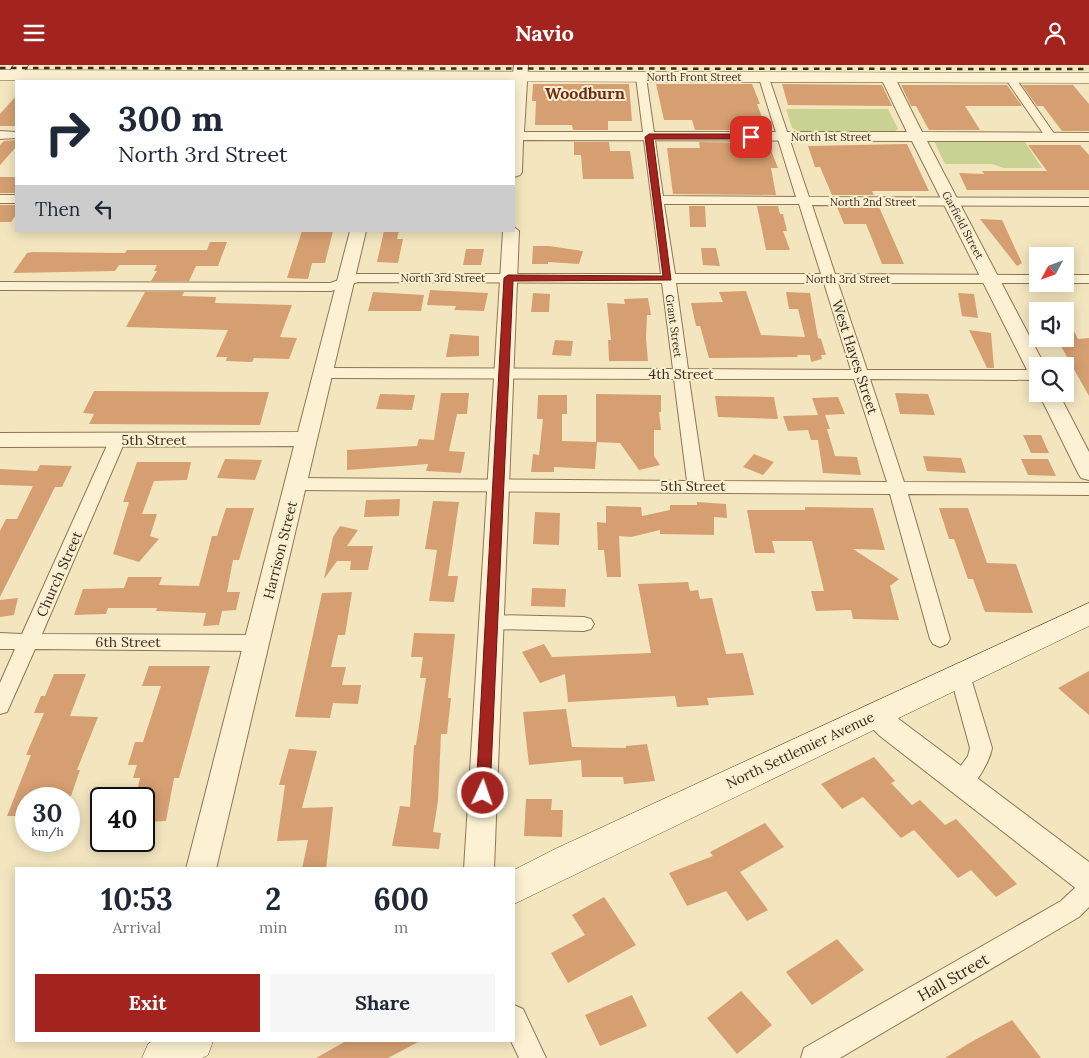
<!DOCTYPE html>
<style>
body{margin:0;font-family:Lora,serif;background:#f6f6f7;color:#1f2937;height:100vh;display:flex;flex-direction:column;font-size:19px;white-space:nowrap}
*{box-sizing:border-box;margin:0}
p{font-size:16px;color:#747a83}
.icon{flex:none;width:28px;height:28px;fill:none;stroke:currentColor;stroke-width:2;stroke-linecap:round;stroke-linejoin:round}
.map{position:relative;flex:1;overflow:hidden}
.sheet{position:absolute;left:15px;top:802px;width:500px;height:175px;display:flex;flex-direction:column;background:#fff;border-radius:0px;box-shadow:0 2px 12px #0003}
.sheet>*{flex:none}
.banner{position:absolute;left:15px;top:15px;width:500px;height:152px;border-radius:0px;box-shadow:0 2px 12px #0003;background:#fff;color:#1f2937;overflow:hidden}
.needle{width:32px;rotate:229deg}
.tools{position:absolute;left:1029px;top:182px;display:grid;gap:10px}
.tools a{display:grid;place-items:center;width:45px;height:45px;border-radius:0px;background:#fff;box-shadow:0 2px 12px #0003;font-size:25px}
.speed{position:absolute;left:15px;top:722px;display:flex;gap:10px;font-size:25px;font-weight:700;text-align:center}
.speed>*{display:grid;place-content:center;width:65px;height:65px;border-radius:50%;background:#fff;box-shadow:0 2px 12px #0003;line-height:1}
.speed small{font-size:12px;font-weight:400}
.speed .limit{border:2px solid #111;border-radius:8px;background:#fff;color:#111}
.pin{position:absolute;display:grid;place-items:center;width:42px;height:42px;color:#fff;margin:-21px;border-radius:10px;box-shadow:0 2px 8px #0006}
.me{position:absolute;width:55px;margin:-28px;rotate:3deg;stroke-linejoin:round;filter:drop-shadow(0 0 4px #0008)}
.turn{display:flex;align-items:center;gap:18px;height:105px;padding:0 20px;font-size:22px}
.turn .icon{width:65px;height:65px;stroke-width:2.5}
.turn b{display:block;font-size:35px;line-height:42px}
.then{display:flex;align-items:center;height:48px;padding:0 20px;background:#0003;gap:10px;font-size:19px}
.eta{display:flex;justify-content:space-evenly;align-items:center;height:85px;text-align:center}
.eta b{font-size:30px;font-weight:700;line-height:35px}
.cta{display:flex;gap:10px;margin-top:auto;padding:10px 20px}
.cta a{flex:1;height:58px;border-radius:0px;background:#a3231e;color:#fff;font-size:20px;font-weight:700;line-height:58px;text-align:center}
.cta a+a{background:#f6f6f7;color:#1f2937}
header{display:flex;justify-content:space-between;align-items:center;height:65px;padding:0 20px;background:#a3231e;color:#fff;font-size:22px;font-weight:700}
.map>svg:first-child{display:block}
.green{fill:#c8d292}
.building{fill:#d59f71}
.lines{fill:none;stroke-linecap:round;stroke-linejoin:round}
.minor-casing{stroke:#8e7655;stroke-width:2}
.tertiary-casing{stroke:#8e7655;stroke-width:2}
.secondary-casing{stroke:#6f5638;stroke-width:1}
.minor{fill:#fcf2d3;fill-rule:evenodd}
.tertiary{fill:#fcf2d3;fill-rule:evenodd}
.secondary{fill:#fcf2d3;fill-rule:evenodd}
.rail{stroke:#3b2c1b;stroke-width:2.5;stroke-dasharray:5.5 5.5;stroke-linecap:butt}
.route{fill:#a3231e;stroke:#6a1714}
.labels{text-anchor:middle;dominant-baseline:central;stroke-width:4;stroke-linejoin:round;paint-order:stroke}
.far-street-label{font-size:11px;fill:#3b2c1b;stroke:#f9efd0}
.street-label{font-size:14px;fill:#3b2c1b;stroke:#f9efd0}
.far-district-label{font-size:16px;font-weight:bold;fill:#6d2c16;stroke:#f9efd0}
.near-street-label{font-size:16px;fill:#3b2c1b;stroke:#f9efd0}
</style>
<header><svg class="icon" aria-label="menu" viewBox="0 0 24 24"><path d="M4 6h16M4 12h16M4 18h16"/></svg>Navio<svg class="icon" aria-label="person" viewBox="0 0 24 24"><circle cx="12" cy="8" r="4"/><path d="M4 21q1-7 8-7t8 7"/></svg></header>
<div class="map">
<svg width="1089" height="993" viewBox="0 0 1089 993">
<rect width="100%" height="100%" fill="#f3e6bf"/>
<!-- green -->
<path class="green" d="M786,44h102l10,20 -3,2h-97l-6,-3z
M934,76l91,1 17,26h-38l-12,-4h-47z"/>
<!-- building -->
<path class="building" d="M533,19h96l3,37h-24v9h-35l-1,-5h-37l1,-24h-4z
M656,19h96l8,20h-3l8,21h-3l2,5h-69l-3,-10h-28z
M782,19l100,1 10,21 -104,-1z
M901,20h106l15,21h-57l15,24h-51l-13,-24h-5z
M1022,20h51l16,19v27h-27l-19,-25h-6z
M16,31v30h-16v-12z
M16,75v7l-16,18v-20l4,-4z
M574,77h35l1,9h20l4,28h-51l-2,-24h-7z
M699,77l69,1 10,25h-7l5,27 -103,-1 -6,-46h33z
M907,79l22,47h-57l2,4h-42l-12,-28h-5l-7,-21z
M1028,80h52l9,10v35h-122l-8,-17 25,1 -2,-3h65z
M0,112h16v16h-16z
M0,140h16v10l-5,7h-11z
M689,141h16l1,21h-16z
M757,141h21l2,8h3l4,17h-4l7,19h-24z
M837,142h42l25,57h-22l-16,-40h-22z
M980,154l22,1 20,43 -5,3z
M302,166h31l-8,32h-13l-4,16 -21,-1z
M384,166h15l-2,8h6l-5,24 -21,-1z
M210,177h17l-9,24h-22l-7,15h-38l6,-10h-3l3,-6h-38l-4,6 -102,2 14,-20 5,-1 93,1 2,-3h80z
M533,181h16l34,5 -4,13 -31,-2v2h-16z
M701,183h15l4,18 -17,-1z
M466,184h18l-3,16h-18z
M430,225l58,3 -4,18 -30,-1 2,-4 -29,-1z
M746,226l15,44 44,2 -7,-28h-9l-3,-17 24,1 8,45 3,1 5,16h-5l1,4 -11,3 -1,-7h-13l1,2 -89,1 -9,-32h-4l-5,-23 32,-1 -4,-10z
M145,227h39l-2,4 34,1 -1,6 77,2 -12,32 17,1 -8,21 -35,-1 -2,4 -26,-1 1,-4h-11l12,-27 -102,-3z
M373,227l51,3 -3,16h-53z
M533,228l17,1 -1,18h-18z
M958,228l16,1 4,24 -16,-2z
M648,233l3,17h-4l-1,23 2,23h-39l-1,-21h3l-4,-37 18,1 -1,-5z
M1065,248l13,26 11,-1v58l-32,-57h8z
M969,265l22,3 3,35h-7z
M450,269l29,2v20l-33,1z
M555,275l18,1 -2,15 -19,-1z
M94,326l175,1 -9,33 -171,-1 5,-10 -11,-1z
M441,328h28l-2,21h-10l-8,37 16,1 -4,21 -35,-2 2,-7 -81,6v-20l70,-4 2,-7 15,1z
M895,328l33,1 7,21 -35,-1z
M380,329l35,1 -3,15 -36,-1z
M596,329l65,1v17h-2l2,18h-7v26l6,9 -21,5 -19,-27 -24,-1z
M538,330h29v19h-5v27l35,1 -2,27 -41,-2v5h-23l2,-18 6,1 4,-36h-6z
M715,331l59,1 4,22 -60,-2z
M838,332l7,17 -20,1 5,14h-3l8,27 22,1 4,18 -38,-2 -5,-33h-7l-3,-10 -20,1 -5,-15 35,-1 -6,-17z
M1023,370h18l8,18h-18z
M754,389l20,8 -11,13 -20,-8z
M923,391l38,2 5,15 -39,-2z
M225,394l37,1 -7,20 -38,-2z
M1021,394h27l8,17 -28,-1z
M137,397h54l-4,18 -33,1 -12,33h15l-7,22 9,3 -20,23 -26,-8 16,-52h-6z
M40,400l32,1 -10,21h-7l-55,110v-66l6,-12h11l16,-33 -33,-1v-16l37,2z
M400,434l-1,17 -35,1 2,-17z
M433,436l26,1 -11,74h10l-4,26 -25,-1 8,-51 -12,-1z
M697,437l29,2 1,14 -13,-1v18l-54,-1v-4l-29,7 -12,-1 2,41h-14l-3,-27h-6l-1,-28 9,1v-17l35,1 1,9 28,-6v-5h27z
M805,442l68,1 12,42 -32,-1 46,30 -9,7 9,34 -46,-1 -2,-9 -35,1 -5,-20h13l-12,-50h-40l3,12h-20l-8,-43h58z
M226,443h28l-15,52h-6l-6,32h13l-4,18 -14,1 -3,14 -16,1 3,-13 -50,-2 1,-3h-49l-2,6 -32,1 9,-26 41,-1 4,-11h34l-3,8 40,1 13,-50h5z
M939,443h29l19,55 29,1 17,49 -48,-1 -12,-33h-5l-14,-40h-5z
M535,447l25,1 -1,32 -26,-1z
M340,461l18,4 -11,16h26l-5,24h-18l1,-9h-14l-13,18 9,-42z
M688,517l2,9 8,-1 2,9 12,-1 14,56 17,-1 11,42 -47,3 2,7 -32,2 -2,-11 -107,6 -3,-28 -25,9 -18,-31 22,-8 8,13 99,-4 -13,-69z
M532,523l34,1 -1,18 -34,-1z
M352,527l-7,43h-7l-7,32h15l-4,18h19l-3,19 -25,-1 -3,15 -35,-1 27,-124z
M18,533l-4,17 -14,2v-17z
M414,568l41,1 -7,64h3l-4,36h-6l-3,67 -5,31 8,1 -2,16 -47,-3 8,-40 10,1 4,-62h2l10,-67h-6l3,-21h-12z
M149,601h61l-31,112h-5l-8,43 -22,1v-23h-9l5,-21h-7l4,-13h-9l7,-23h8l18,-56h-19z
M1089,606v44l-31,-27z
M54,609h32l-16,42 28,1 -21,53h3l-10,29h-44v17h-19l24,-61h-5l18,-42h-10l7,-17h4z
M566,644l6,38 54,1v-2l21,-2 8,37 -31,3 -1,-7h-41l-1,-17 -52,5 -6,-53z
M289,684l28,2 -15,57 31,-1 -7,62h-24l6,-29 -31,1 8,-56h-6z
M874,692l21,24 -4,2 21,22 8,-5 25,25 11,-6 61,65 -21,13 -25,-27 -13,8 -44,-48 -13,8 -38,-41 -21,12 -21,-25z
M526,734h26l-1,11h12l-1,27 -38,-1z
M765,758l19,24 -44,25 28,38 -21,11 -21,-30 -39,15 -18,-33 44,-17 -3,-4z
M604,832l32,48 -68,38 -17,-30 34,-18 -13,-20z
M837,874l27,31 -52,35 -26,-33z
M741,926l31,34 -35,29 -30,-36z
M632,930l15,31 -47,20 -15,-31z
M1012,955l29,38h-96l26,-16z
M346,976h74l-32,17h-72z"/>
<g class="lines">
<defs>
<path id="minor" d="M641,9l5,3 17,119 133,1 -37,-119 5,-3 5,3 40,119 280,1v8l-277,-1 23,69 203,1v8h-200l29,87h171v10l-168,-1 34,103 185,1v12l-181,-1 42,145 -3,5 -7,3 -7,-3 -3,-5 -40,-145 -593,-4 -6,-2 -3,-4 3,-4 6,-2 390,3 -13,-102 -350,-1 -6,-2 -2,-3 2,-3 6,-2 349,1 -11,-86 -304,-1 -27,9 -331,-1v-8l330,1 27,-9h304l-25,-197zM664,139h135l22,70h-146zM676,218h148l27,87 -163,-1zM689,314h165l33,103 -183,-1z
M1010,10l4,1 41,59 2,2 -2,2h-8l-42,-61z
M0,66l16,1v6l-16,1z
M0,130h16v8h-16z
M1065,210h24v8h-24z
M117,371l6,1 2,4 -83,193 214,1 7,3 3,5 -3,5 -7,3 -221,-2 -28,63 -7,2v-31l15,-34h-15v-16l22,1 87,-193 2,-4z
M491,550l93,2 7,2 3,5 -3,5 -7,2 -93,-2 -7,-2 -3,-5 3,-5z
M960,602l7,2 3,6 22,73c-2,12 -18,44 -32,43 -3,0 -5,-1 -8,-2l-3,-7 19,-26 2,-8 -20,-73 3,-6z
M1089,815v27l-10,10 -239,141h-39l3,-10 257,-147 19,-18z
M514,940l9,4 23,49h-27l-8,-17h3z"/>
<path id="tertiary" d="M14,0h14l-9,13 -5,1 -7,-4z
M514,0h14l-4,67h383l-26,-54 7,-4 7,4 27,54 167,1v8h-162l118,225h-7v12l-7,-2 -3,-4 -116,-231 -389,-1 -1,32 -2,3 -6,2v-96h-2z
M514,162l5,4 -25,638h-30l39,-638h11z
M350,166h16l-150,638h-30l108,-423 -294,1v-14l298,-1z
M1039,329h20l30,58v28l-8,-2 -3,-5z
M876,638l10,3 14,14 189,142v32l-11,-4 -198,-154 -14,-14 -3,-8 3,-8z"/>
<path id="secondary" d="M0,5l1089,3v10l-1089,-3z
M1089,538v23l-575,278v-34l41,-21z
M153,976h60l-5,14 -6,3h-60l6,-14z"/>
</defs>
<!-- minor casing -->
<use href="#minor" class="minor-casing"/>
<!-- tertiary casing -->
<use href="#tertiary" class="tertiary-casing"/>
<!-- secondary casing -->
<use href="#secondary" class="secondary-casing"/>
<!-- minor -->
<use href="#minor" class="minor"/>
<!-- tertiary -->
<use href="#tertiary" class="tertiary"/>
<!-- secondary -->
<use href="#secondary" class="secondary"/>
<!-- rail -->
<path class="rail" d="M0,3l1089,1"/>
</g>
<!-- route -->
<path class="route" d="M649,69h102l4,3 -4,2h-98l18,141 -158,1 -23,512 -2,4 -5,2 -5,-2 -2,-4 28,-515 4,-3 155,1 -18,-139z"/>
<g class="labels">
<!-- far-street labels -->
<g class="far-street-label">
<text x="694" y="12">North Front Street</text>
<text x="831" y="72">North 1st Street</text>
<text x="873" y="137">North 2nd Street</text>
<text transform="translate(963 160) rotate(62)">Garfield Street</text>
<text x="443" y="213">North 3rd Street</text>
<text x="848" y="214">North 3rd Street</text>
<text transform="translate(674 261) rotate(82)">Grant Street</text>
</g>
<!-- street labels -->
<g class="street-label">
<text transform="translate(855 292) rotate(72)">West Hayes Street</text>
<text x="681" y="309">4th Street</text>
<text x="154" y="375">5th Street</text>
<text x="693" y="421">5th Street</text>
<text transform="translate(280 485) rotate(-76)">Harrison Street</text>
<text transform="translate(59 509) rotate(-66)">Church Street</text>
<text x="128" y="577">6th Street</text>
<text transform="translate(800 685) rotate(-25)">North Settlemier Avenue</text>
</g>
<!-- far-district labels -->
<g class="far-district-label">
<text x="585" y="28">Woodburn</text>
</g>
<!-- near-street labels -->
<g class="near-street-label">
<text transform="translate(953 912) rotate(-30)">Hall Street</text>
</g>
</g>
</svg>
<div class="tools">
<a><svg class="needle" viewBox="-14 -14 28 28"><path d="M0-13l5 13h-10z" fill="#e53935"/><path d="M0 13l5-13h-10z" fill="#747a83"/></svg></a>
<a><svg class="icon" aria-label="sound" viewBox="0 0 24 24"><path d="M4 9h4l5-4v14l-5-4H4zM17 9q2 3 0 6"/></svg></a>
<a><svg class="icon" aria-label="search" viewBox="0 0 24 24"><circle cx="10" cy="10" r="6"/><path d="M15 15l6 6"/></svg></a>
</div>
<div class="speed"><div>30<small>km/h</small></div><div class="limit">40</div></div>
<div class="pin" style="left:751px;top:72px;background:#d93025"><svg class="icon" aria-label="arrive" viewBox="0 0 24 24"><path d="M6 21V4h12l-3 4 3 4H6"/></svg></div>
<svg class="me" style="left:483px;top:728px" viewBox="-20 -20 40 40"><circle r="17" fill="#a3231e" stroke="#fff" stroke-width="3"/><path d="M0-11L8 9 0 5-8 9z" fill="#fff"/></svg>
<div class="banner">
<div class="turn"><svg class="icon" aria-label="right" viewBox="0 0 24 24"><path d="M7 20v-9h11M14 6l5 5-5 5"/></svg><div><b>300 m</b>North 3rd Street</div></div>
<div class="then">Then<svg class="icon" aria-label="left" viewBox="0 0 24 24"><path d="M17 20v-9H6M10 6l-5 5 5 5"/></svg></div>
</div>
<section class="sheet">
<div class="eta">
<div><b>10:53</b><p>Arrival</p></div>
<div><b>2</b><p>min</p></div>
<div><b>600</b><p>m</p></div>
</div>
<div class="cta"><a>Exit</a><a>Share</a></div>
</section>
</div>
